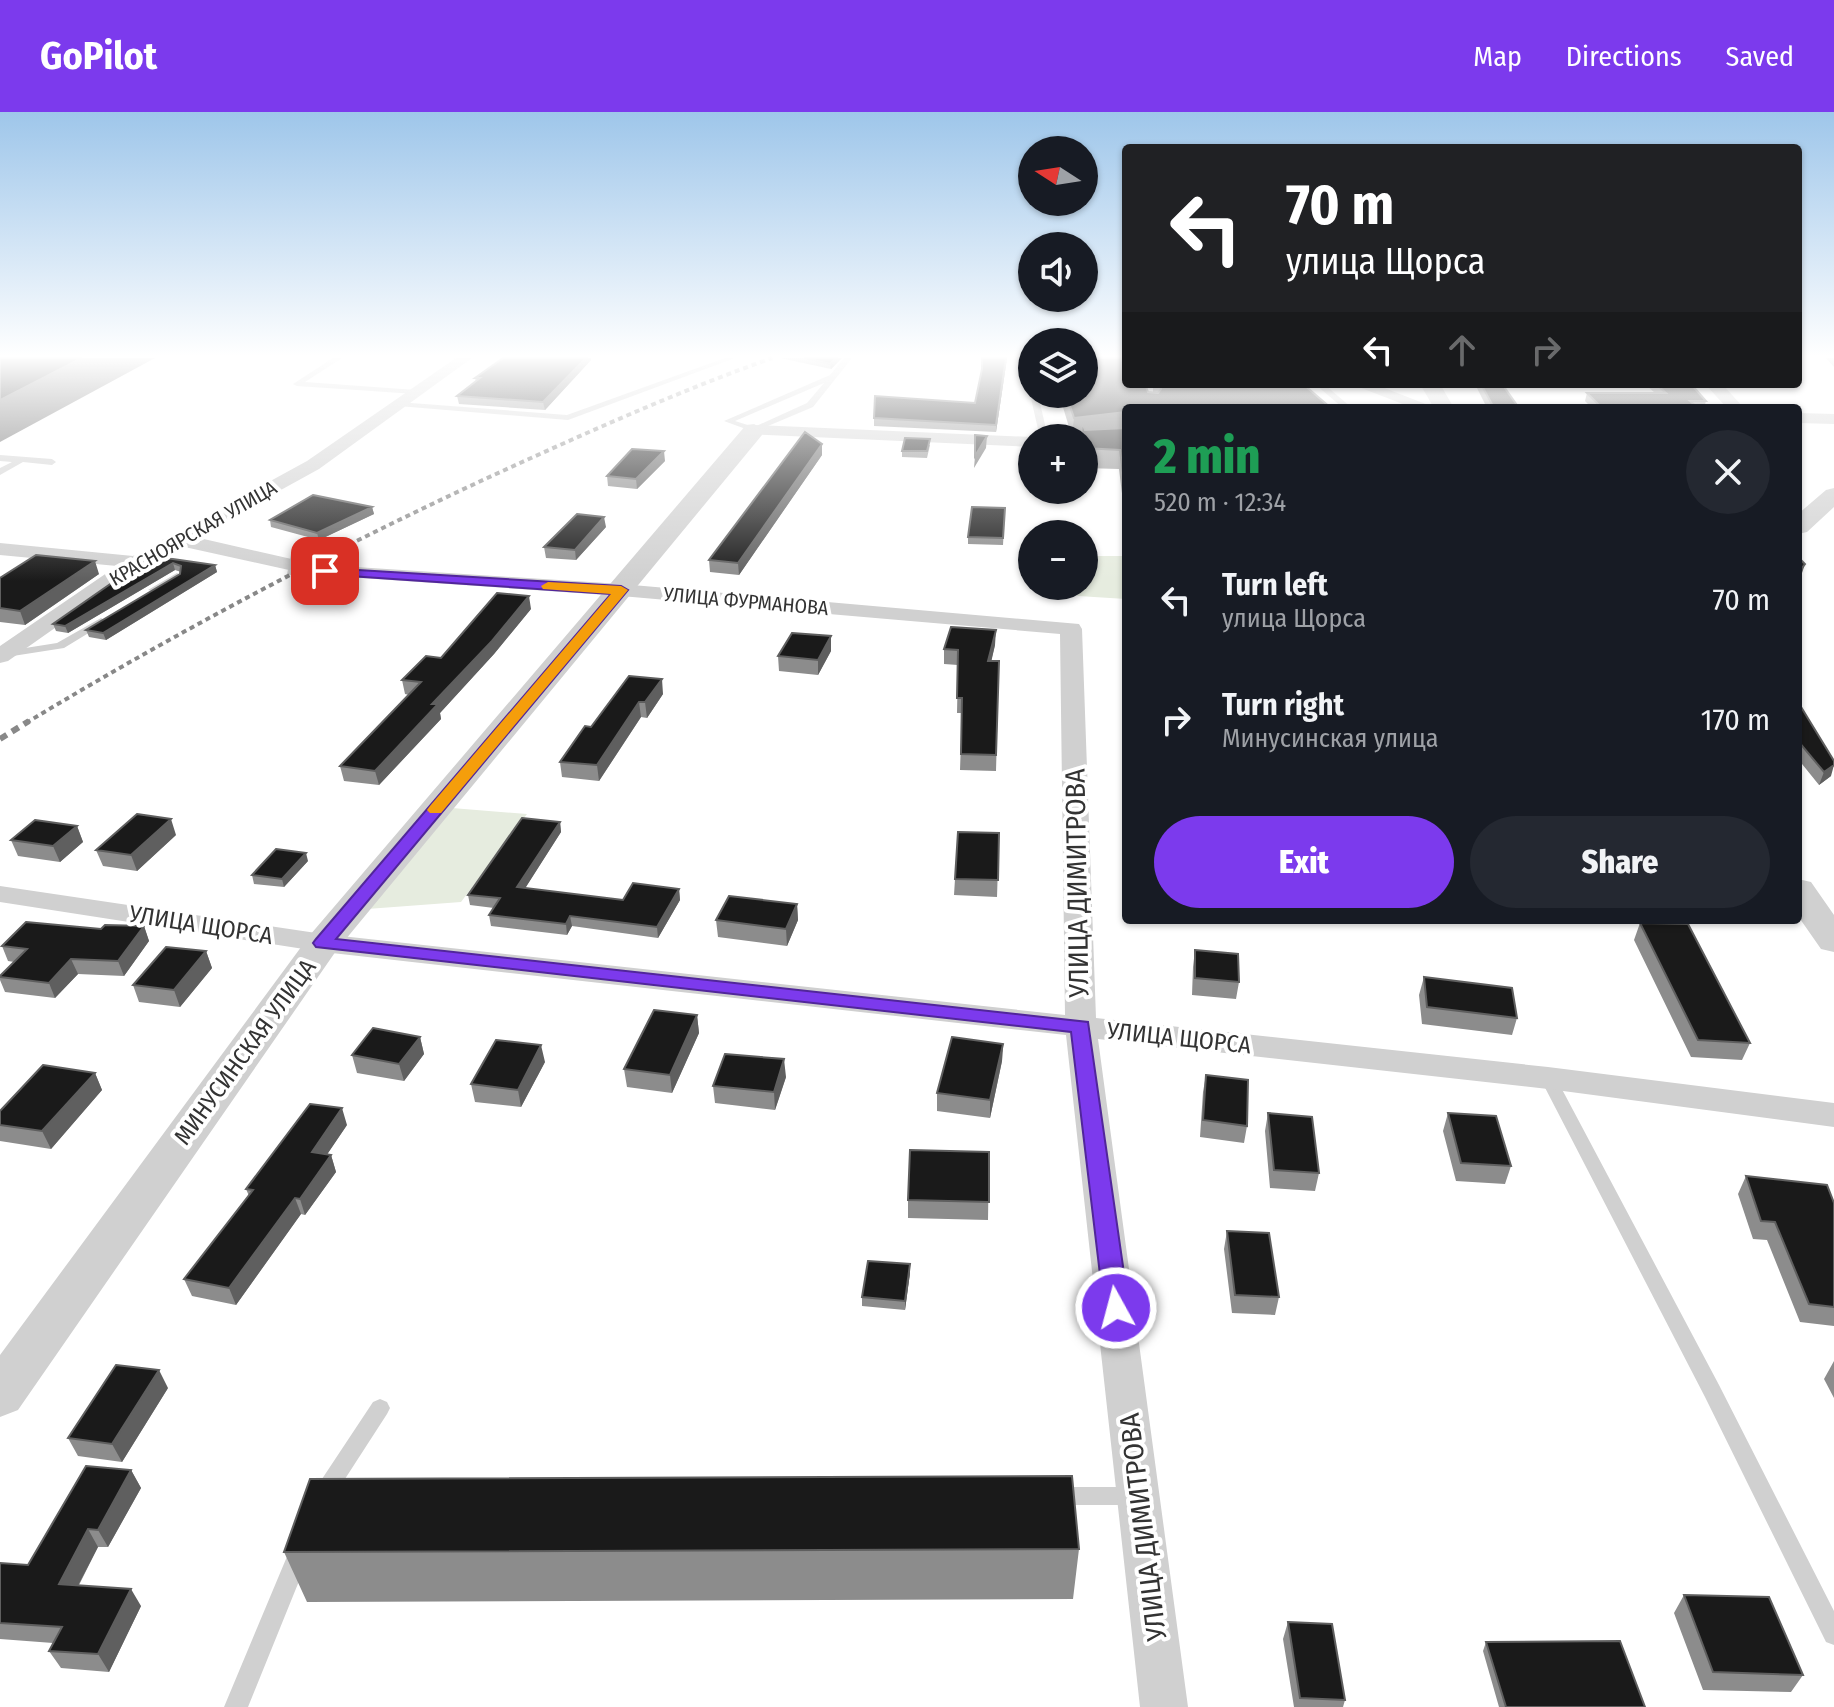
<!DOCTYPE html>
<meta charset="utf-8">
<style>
body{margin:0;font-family:"Fira Sans Condensed",sans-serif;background:#242831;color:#f1f3f6;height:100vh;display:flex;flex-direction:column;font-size:30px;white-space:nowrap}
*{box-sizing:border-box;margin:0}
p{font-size:26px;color:#9ea1a6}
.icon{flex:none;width:44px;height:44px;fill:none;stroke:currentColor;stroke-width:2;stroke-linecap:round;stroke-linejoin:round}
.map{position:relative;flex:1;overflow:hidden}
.sheet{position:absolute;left:1122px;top:292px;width:680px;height:520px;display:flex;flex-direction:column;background:#171b24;border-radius:8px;box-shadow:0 2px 6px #0004}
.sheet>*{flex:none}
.top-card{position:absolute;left:1122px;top:32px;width:680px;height:244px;border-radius:8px;box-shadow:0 2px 6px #0004;background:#202124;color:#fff;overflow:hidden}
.needle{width:52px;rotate:282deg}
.buttons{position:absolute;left:1018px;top:24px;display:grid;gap:16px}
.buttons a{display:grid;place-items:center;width:80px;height:80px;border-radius:50%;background:#171b24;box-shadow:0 2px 6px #0004;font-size:40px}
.pin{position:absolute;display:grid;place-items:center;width:68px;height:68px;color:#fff;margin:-34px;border-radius:16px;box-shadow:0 4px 12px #0006}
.me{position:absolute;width:88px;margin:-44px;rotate:353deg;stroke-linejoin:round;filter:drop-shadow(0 0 6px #0008)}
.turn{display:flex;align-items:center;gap:28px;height:168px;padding:0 32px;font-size:36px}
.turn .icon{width:104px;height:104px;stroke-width:2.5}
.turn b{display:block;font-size:56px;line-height:68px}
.lanes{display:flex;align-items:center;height:76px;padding:0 32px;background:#0003;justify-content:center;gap:40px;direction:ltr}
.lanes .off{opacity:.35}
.round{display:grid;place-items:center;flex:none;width:84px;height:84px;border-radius:42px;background:#242831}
.headline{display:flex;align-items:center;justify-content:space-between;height:136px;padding:0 32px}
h1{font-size:48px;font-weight:800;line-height:60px;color:#1e9e55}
.button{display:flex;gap:16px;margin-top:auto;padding:16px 32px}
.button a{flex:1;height:92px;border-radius:48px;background:#7c3aed;color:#fff;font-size:32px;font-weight:800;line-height:92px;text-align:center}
.button a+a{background:#242831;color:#f1f3f6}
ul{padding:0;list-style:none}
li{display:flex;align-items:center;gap:24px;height:120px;padding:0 32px}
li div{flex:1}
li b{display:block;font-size:30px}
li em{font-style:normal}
header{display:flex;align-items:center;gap:48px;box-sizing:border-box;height:112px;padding:0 40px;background:#7c3aed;color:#fff}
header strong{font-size:38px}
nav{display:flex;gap:44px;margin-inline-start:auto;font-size:28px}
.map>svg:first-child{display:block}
.green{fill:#e6ecdf}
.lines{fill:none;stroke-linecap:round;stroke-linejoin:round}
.minor-tunnel{stroke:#d6d6d6;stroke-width:21;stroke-dasharray:21 10;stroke-linecap:butt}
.service{fill:#d0d0d0;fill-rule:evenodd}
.minor{fill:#d0d0d0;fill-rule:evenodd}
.tertiary{fill:#d0d0d0;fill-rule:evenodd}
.rail-far1{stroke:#888;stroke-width:4;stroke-dasharray:5 4;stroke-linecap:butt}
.rail{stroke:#888;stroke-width:6;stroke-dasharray:8 6;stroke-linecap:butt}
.wall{fill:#8c8c8c}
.shaded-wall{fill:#5f5f5f}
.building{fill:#1a1a1a;stroke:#5f5f5f;stroke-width:2}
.route{fill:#7c3aed;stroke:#51269a;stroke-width:2}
.slow{fill:#f59e0b}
.labels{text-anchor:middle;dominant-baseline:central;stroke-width:8;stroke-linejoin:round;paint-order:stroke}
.far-street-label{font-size:20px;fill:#333;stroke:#fff}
.street-label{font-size:24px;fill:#333;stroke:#fff}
.near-street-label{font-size:28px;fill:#333;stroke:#fff}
</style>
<header>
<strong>GoPilot</strong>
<nav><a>Map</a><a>Directions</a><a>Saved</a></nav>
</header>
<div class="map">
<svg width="1834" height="1595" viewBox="0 0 1834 1595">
<rect width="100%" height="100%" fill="#fff"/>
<!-- green -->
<path class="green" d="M1084,444h42v43l-48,-3 -23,-10h29z
M452,696l75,6 -66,88 -94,7z"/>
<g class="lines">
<!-- minor-tunnel -->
<path class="minor-tunnel" d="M289,452l36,7"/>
<!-- service -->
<path class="service" d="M333,246h9l-37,24 111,8 4,2 -4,2 -119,-8 -4,-2z
M725,246h10l-167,62 -170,-14 -4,-2 4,-2 169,13z
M844,246h8l-39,49 -59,25 -30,-11 106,-46zM824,271l-17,20 -53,24 -19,-6z
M1023,246h7l2,27 -4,-2z
M1315,272h9l28,24h-9z
M1032,280v2h6l10,44h-8l-10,-44z
M0,343l52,4 4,3 -4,3 -29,-3 -23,13v-7l12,-6 -12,-1z
M177,461l5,3 -1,2 -24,14 -9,-2z
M101,506l5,3 -1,2 -41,25 -64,10v-6l57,-9z
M1548,960l6,2 2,4 163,307 115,226v34l-8,-3 -121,-245 -165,-319 2,-4z
M380,1287l7,3 3,6 -3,6 -55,85 -7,2 -7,-2 -3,-7 3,-7 55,-83z
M1057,1375h79l7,2 3,7 -3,7 -7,2h-79l-7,-2 -3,-7 3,-7z
M299,1432l8,3 3,7 -62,153h-24l67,-160z"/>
<!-- minor -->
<path class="minor" d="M456,246h16l-153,111 -124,68 101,23 3,4 -3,4 -7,2 -109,-24 -37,20 -135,95 -8,2v-17l117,-80 -117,-11v-12l133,13 174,-95z
M1351,272h23l62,24h-23z
M1705,272h17l22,24h-17z
M1798,301l36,1v10l-36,-1z
M754,313l278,12 4,1h-4v9l-284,-13 -2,-4 2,-4z
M325,453l296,19 458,40 3,5 14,389 452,49 286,36v24l-286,-38 -450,-50 90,668h-48l-74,-672 -743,-83 -323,-50v-16l323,48 742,81 -5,-381 -439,-38 -303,-21 -3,-4z"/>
<!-- tertiary -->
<path class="tertiary" d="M1420,272h20l14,24h-20z
M754,312l11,6 -3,5 -426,516 -318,459 -18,7v-62l310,-420 436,-510z
M1834,376v19l-27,25 -9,2v-20l28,-24z
M1798,767l13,3 23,33v37l-13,-3 -23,-33z"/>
<!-- rail-far1 -->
<path class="rail-far1" d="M26,611c156,-94 317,-179 483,-255 86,-39 173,-78 263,-110"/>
<!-- rail -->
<path class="rail" d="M0,627l29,-18"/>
</g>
<!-- wall -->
<path class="wall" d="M780,246h62l-11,11z
M982,246h25l-11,74 -122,-6v-8l101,-15 7,-34z
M1826,246h8v9z
M591,248l-46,50 -86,-6 -2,-8 19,-14 -1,-4z
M1126,272l22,8h5v-8h150l-177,24v118l-7,-57 -35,-1v-30l-3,-2 -9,1 -13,-43h25z
M1475,272h27l17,24h-32z
M1645,272h46l15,17 -2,7h-112l-7,-7 2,-8h68z
M822,332v11l-83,120 -29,-3 -1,-12z
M930,333l-3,13 -25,-1v-6z
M665,349l-28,28 -29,-3 -1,-10z
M372,395l2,7 -55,26 -48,-13 -1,-7z
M1005,396l-2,37 -35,-1v-7z
M606,415l-30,33 -30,-2 -2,-11z
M159,445l56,8 2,7 -111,68 -17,-3 -3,-7 94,-56 1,-2 -6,-2 -107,63 -12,-2 -3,-7z
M99,462l-74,51 -25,-3v-44z
M531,497l-37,45 -54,59 1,6 -62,66 -35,-4 -4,-15 69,-71 -4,-1 -3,-14z
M995,533l-4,16h8l-3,110 -36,-1 2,-57h-5l1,-48 -14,-1v-15z
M831,539l-13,24 -39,-4 -1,-15z
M629,564l34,18 -16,24 -6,-1 -42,64 -37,-4 -2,-15 31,-35z
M1798,590l33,74 -12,9 -21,-26z
M560,710l1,10 -36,56 98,12 56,-11 1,11 -22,38 -86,-12 -5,9 -76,-9 -2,-11 5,-7 -24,-3 -2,-10z
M77,714l6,16 -23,20 -42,-6 -7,-16z
M999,721l-2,64 -43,-2 1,-16z
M176,723l-39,36 -34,-5 -7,-16z
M308,749l-24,26 -30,-3 -2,-9z
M797,792l1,16 -11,26 -69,-9 -2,-17z
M1173,808h32v2z
M1640,811l110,120 -8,17 -51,-3 -57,-117z
M144,814l5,15 -25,35 -46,-2 -23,24 -50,-6 -5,-12v-4l14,-14 -6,-1 -6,-15 99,-17z
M1195,838l44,32 -3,17 -44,-4 1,-28z
M206,839l6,17 -32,39 -41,-5 -6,-17z
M1424,865l93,41 -5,17 -90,-11 -3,-29z
M697,903l2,18 -27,60 -45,-6 -3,-18z
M420,925l4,17 -20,27 -47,-8 -5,-18z
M1003,932l-1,17 -12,57 -53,-7v-18z
M545,950l-24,45 -46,-5 -4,-18z
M95,961l7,17 -51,59 -51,-8v-30z
M1206,963l41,51 -3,17 -44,-6 3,-45z
M786,965l-11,33 -60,-7 -2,-17z
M1268,1001l51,60 -4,18 -45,-3 -5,-57z
M1448,1001l63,53 -6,18 -49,-3 -13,-50z
M347,1013l-20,29 4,1 5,17 -31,43 -4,-1 -65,91 -44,-9 -8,-17 65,-83 -3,-7z
M989,1040l-1,68 -80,-2v-18z
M1746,1064l88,27v123l-34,-4 -33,-82 -14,-1 -15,-45z
M1227,1119l52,66 -4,18 -43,-2 -8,-64z
M910,1152v9l-5,37 -43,-4v-9z
M1834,1249v37l-10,-19z
M168,1276l-46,74 -44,-6 -10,-18z
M131,1358l10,18 -33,59h-10l-19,38 62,21 -32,66 -48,-4 -12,-17 4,-8 -53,-4v-76l28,2z
M1079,1437l-6,50 -766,3 -23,-50z
M1684,1483l119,80 -12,17 -88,-2 -29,-77z
M1288,1510l57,78 -2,7h-49l-11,-68z
M1486,1530l159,65h-146l-16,-56z"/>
<!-- shaded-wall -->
<path class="shaded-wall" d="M82,246h73l-155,84v-42z
M586,246h5v2l-46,50 -2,-8z
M836,246h6l-11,11 -1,-5z
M1006,246h1l-11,74v-7z
M1126,300v19l-54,6 2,-19z
M987,324l-1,12 -12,20 1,-12z
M822,332v11l-83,120 -1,-12z
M664,339l1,10 -28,28 -1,-10z
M372,395l2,7 -55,26 -2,-7z
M604,405l2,10 -30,33 -1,-10z
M95,449l4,13 -74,51 -5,-14z
M173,451l2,7 -107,63 -3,-7z
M1805,452l-3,9 -4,5v-5z
M215,453l2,7 -111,68 -3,-7z
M529,484l2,13 -37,45 -54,59 1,6 -62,66 -4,-14 57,-67z
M996,518l-1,15 -7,31v-15z
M831,524v15l-13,24v-15z
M662,567l1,15 -16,24 -2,-16z
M639,590l2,15 -42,64 -2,-16z
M1834,653l-3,11 -12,9 5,-13z
M171,707l5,16 -39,36 -6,-16z
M560,710l1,10 -42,66 -2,-11z
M77,714l6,16 -23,20 -7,-16z
M306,741l2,8 -24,26 -2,-8z
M679,777l1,11 -22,38 -1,-11z
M797,792l1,16 -11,26 -1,-17z
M570,804l2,10 -5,9 -1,-11z
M144,814l5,15 -25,35 -6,-15z
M206,839l6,17 -32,39 -6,-17z
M71,847l7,15 -23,24 -6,-15z
M697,903l2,18 -27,60 -2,-18z
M420,925l4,17 -20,27 -5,-17z
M1003,932l-1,17 -12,57v-18z
M541,933l4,17 -24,45 -3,-17z
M784,947l2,18 -11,33 -1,-18z
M95,961l7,17 -51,59 -9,-18z
M342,996l5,17 -29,43 -6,-16z
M331,1043l5,17 -31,43 -5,-16z
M295,1086l6,16 -65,91 -7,-17z
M910,1152v9l-5,37v-9z
M159,1258l9,18 -46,74 -10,-18z
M131,1358l10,18 -33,59 -10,-17z
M88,1417l10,18 -28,54 -11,-17z
M131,1477l10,17 -32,66 -11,-18z"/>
<!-- building -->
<path class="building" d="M0,246h82l-82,42z
M503,246h83l-43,44 -86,-6 23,-18h-5z
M804,246h32l-6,6z
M982,246h24l-10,67 -122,-7 1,-22 100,7 7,-34z
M1084,246h37l5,10v16h19l3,8 10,1 3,-4 -2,-5h144l28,24h-205v4l-52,6 -8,-24h18z
M1481,272h21l17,24h-25z
M1656,272h35l15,17h-16l8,7h-96l-15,-15h79z
M1082,310l3,8 41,-2v67l-6,-45 -36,-2v-10h-3z
M805,320l17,12 -84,119 -29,-3z
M975,323l12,1 -12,20z
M905,326l25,1 -3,12h-25z
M632,337l32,2 -28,28 -29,-3z
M313,383l59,12 -55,26 -47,-13z
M972,395l33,1 -2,30 -35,-1z
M577,402l27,3 -29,33 -31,-3z
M36,443l59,6 -75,50 -20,-3v-30z
M159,445l56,8 -112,68 -17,-3 94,-56 1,-8 -8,-3 -108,63 -12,-2 76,-53h5z
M1798,445l7,7 -7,9z
M497,481l32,3 -37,45 -60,63h6l-63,67 -35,-5 81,-84 -19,-2 24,-24 15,2z
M951,515l45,3 -8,31h11l-3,94 -35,-1 1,-56h-5l1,-48 -14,-1z
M792,521l39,3 -13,24 -40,-4z
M629,564l33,3 -17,23h-6l-42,63 -37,-3 25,-36 6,1z
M1798,590l36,59v4l-10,7 -26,-31z
M137,702l34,5 -40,36 -35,-5z
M522,706l38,4 -43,65 106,13 10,-17 46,6 -22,38 -87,-11 -4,8 -77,-9 11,-17 -32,-3z
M35,708l42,6 -24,20 -42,-6z
M958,720l41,1 -1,47 -43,-1z
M276,737l30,4 -24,26 -30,-4z
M729,784l68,8 -11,25 -70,-9z
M26,810l75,7 4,-4 39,1 -26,35 -47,-2 -22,24 -49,-6v-1l27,-27 -25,-3z
M1640,811l48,1 62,119 -52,-3z
M166,835l40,4 -32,39 -41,-5z
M1195,838l43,4 1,28 -44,-4z
M1424,865l88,11 5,30 -90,-11z
M654,898l43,5 -27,60 -46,-6z
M373,916l47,9 -21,27 -47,-9z
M952,925l51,7 -13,56 -53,-7z
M496,928l45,5 -23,45 -47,-6z
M725,942l59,5 -10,33 -61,-6z
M43,953l52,8 -53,58 -42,-6v-14z
M1206,963l42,5 -1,46 -44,-6z
M310,992l32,4 -30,44 19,3 -31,44 -5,-1 -66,90 -45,-9 69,-89 -7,-1z
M1268,1001l44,4 7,56 -45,-3z
M1448,1001l48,3 15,50 -50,-3z
M910,1038l79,2v50l-81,-2z
M1746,1064l81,9 7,18v104l-25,-3 -34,-82 -14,-1z
M1227,1119l42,2 10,64 -44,-2z
M868,1149l42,3 -5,37 -43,-4z
M116,1253l43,5 -47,74 -44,-6z
M86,1354l45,4 -33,60 -10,-1 -29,55 72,5 -33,65 -49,-3 13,-24 -62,-4v-60l28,2z
M1072,1364l7,73 -795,3 26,-73z
M1684,1483l85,2 34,78 -90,-3z
M1288,1510l44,2 13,76 -45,-2z
M1620,1529l25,66h-139l-20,-65z"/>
<!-- sky -->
<linearGradient id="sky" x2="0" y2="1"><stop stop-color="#9ec6ea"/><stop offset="0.52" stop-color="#fff"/><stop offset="1" stop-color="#fff" stop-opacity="0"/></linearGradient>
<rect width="1834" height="469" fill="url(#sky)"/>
<!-- route -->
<path class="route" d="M325,456l296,18 7,4 -292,349 752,83 41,286 -4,7 -9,3 -8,-3 -4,-7 -33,-276 -755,-85 -3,-4 3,-4 295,-345 -291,-20 -2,-3z"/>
<!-- slow -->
<path class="slow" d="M548,470l73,4 7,4 -187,223h-11l-3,-3 3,-4 181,-212 -68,-5 -2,-3z"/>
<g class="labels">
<!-- far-street labels -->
<g class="far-street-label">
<text transform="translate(193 421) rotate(-30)">КРАСНОЯРСКАЯ УЛИЦА</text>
<text transform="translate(746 489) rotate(5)">УЛИЦА ФУРМАНОВА</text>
</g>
<!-- street labels -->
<g class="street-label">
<text transform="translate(201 813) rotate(9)">УЛИЦА ЩОРСА</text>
<text transform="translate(1179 926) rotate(6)">УЛИЦА ЩОРСА</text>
<text transform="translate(245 940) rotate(-54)">МИНУСИНСКАЯ УЛИЦА</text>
</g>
<!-- near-street labels -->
<g class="near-street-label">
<text transform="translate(1077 771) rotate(-91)">УЛИЦА ДИМИТРОВА</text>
<text transform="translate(1143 1415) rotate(-97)">УЛИЦА ДИМИТРОВА</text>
</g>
</g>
</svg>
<div class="buttons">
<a><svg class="needle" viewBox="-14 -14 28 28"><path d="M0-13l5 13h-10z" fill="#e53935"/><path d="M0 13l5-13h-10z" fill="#9ea1a6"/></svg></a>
<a><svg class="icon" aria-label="sound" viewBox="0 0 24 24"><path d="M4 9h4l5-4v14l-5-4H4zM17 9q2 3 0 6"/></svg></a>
<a><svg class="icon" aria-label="layers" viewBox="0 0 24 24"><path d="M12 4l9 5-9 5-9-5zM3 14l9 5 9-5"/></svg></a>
<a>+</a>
<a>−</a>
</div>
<div class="pin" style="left:325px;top:459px;background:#d93025"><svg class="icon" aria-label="arrive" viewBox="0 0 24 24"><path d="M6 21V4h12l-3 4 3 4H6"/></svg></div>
<svg class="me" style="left:1116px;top:1196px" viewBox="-20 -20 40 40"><circle r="17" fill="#7c3aed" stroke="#fff" stroke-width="3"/><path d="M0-11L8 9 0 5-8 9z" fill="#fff"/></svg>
<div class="top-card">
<div class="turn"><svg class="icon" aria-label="left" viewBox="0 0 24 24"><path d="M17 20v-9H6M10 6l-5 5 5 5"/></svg><div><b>70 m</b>улица Щорса</div></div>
<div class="lanes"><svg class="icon" aria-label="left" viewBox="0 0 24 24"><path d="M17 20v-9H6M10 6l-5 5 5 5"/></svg><svg class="icon off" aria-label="ahead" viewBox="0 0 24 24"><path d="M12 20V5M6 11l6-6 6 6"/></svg><svg class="icon off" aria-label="right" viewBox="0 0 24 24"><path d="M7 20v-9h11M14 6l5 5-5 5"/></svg></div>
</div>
<section class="sheet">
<div class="headline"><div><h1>2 min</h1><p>520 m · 12:34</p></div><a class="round"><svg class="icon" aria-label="close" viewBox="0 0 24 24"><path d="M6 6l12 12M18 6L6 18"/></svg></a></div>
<ul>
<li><svg class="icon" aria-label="left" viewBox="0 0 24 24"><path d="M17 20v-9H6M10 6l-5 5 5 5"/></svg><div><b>Turn left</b><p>улица Щорса</p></div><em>70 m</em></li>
<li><svg class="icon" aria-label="right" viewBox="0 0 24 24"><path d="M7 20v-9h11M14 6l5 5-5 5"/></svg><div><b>Turn right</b><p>Минусинская улица</p></div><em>170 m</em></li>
</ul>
<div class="button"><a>Exit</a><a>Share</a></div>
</section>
</div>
